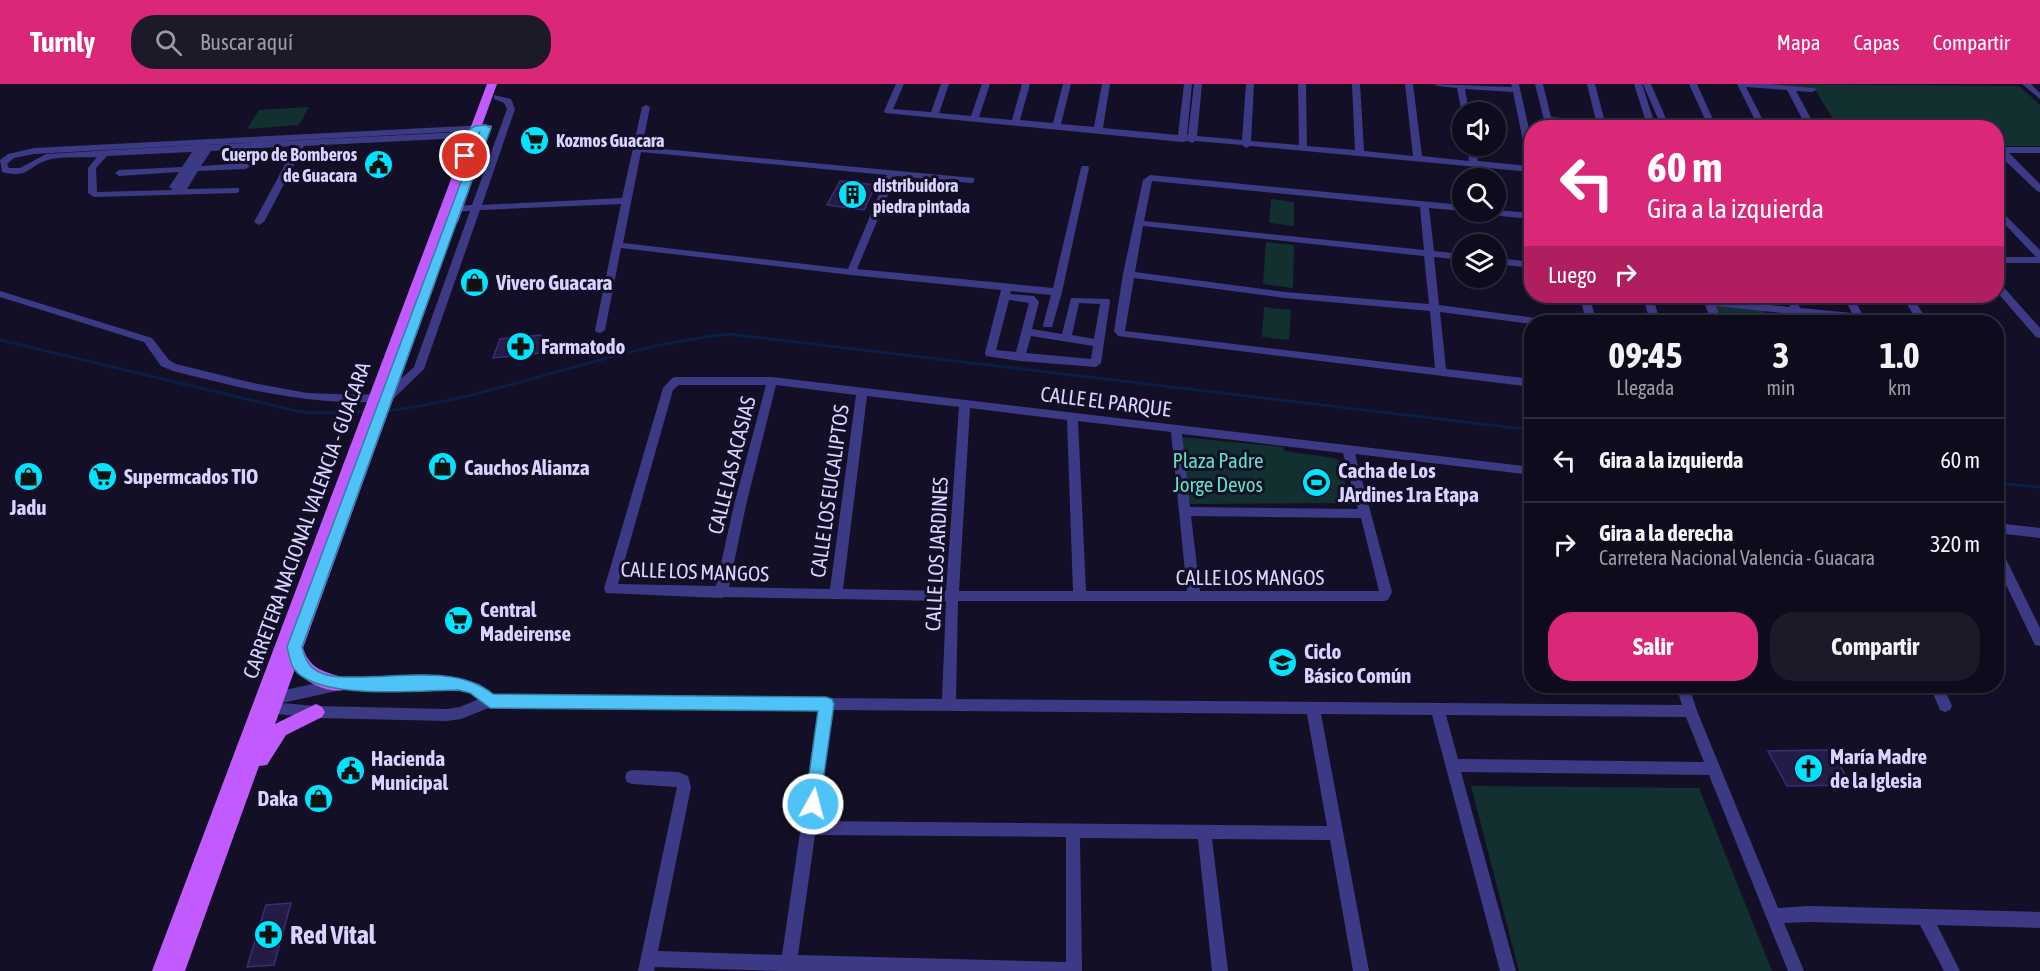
<!DOCTYPE html>
<html lang="es">
<meta charset="utf-8">
<style>
body{margin:0;font-family:"Asap Condensed",sans-serif;background:#1c1929;color:#f1f3f6;height:100vh;display:flex;flex-direction:column;font-size:22px;white-space:nowrap}
*{box-sizing:border-box;margin:0}
p{font-size:20px;color:#9b9ba3}
.icon{flex:none;width:33px;height:33px;fill:none;stroke:currentColor;stroke-width:2;stroke-linecap:round;stroke-linejoin:round}
.map{position:relative;flex:1;overflow:hidden}
.drawer{position:absolute;left:1524px;top:231px;width:480px;height:378px;display:flex;flex-direction:column;background:#0e0b1c;border-radius:24px;box-shadow:0 2px 4px #0004,0 0 0 2px #2e2b3b}
.drawer>*{flex:none}
.guide{position:absolute;left:1524px;top:36px;width:480px;height:183px;border-radius:24px;box-shadow:0 2px 4px #0004,0 0 0 2px #2e2b3b;background:#db2777;color:#fff;overflow:hidden}
.controls{position:absolute;left:1452px;top:18px;display:grid;gap:12px}
.controls a{display:grid;place-items:center;width:54px;height:54px;border-radius:50%;background:#0e0b1c;box-shadow:0 2px 4px #0004,0 0 0 2px #2e2b3b;font-size:30px}
.pin{position:absolute;display:grid;place-items:center;width:51px;height:51px;color:#fff;margin:-26px;border:3px solid #fff;border-radius:50%;box-shadow:0 2px 6px #0007}
.me{position:absolute;width:66px;margin:-33px;rotate:7deg;stroke-linejoin:round;filter:drop-shadow(0 0 4px #0008)}
.turn{display:flex;align-items:center;gap:21px;height:126px;padding:0 24px;font-size:27px}
.turn .icon{width:78px;height:78px;stroke-width:2.5}
.turn b{display:block;font-size:42px;line-height:51px}
.then{display:flex;align-items:center;height:57px;padding:0 24px;background:#0003;gap:12px;font-size:22px}
.eta{display:flex;justify-content:space-evenly;align-items:center;height:102px;text-align:center}
.eta b{font-size:36px;font-weight:700;line-height:42px}
.button{display:flex;gap:12px;margin-top:auto;padding:12px 24px}
.button a{flex:1;height:69px;border-radius:24px;background:#db2777;color:#fff;font-size:24px;font-weight:700;line-height:69px;text-align:center}
.button a+a{background:#1c1929;color:#f1f3f6}
ul{padding:0;list-style:none}
li{display:flex;align-items:center;gap:18px;height:84px;padding:0 24px;border-top:2px solid #2e2b3b}
li div{flex:1}
li b{display:block;font-size:22px}
li em{font-style:normal}
header{display:flex;align-items:center;gap:36px;box-sizing:border-box;height:84px;padding:0 30px;background:#db2777;color:#fff}
header strong{font-size:28px}
nav{display:flex;gap:33px;margin-inline-start:auto;font-size:21px}
.search{width:420px;height:54px;background:#1c1929;display:flex;align-items:center;gap:15px;box-sizing:border-box;padding:0 21px;border-radius:24px;color:#9b9ba3;font-size:22px}
.map>svg:first-child{display:block}
.green{fill:#12302f}
.lines{fill:none;stroke-linecap:round;stroke-linejoin:round}
.stream{stroke:#0a1f44;stroke-width:3}
.building{fill:#241b47;stroke:#3b2d73;stroke-width:1.5}
.minor{fill:#3d3a85;fill-rule:evenodd}
.major{fill:#c25bff;fill-rule:evenodd}
.route{fill:#4fc3f7;stroke:#337fa1;stroke-width:1.5}
.labels{text-anchor:middle;dominant-baseline:central;stroke-width:6;stroke-linejoin:round;paint-order:stroke}
.far-poi-label{font-size:18px;font-weight:bold;fill:#d9d4ff;stroke:#130f26;text-anchor:start}
.poi-label{font-size:21px;font-weight:bold;fill:#d9d4ff;stroke:#130f26;text-anchor:start}
.street-label{font-size:21px;fill:#d9d4ff;stroke:#130f26}
.park-label{font-size:21px;fill:#5fe0c0;stroke:#130f26}
.near-poi-label{font-size:26px;font-weight:bold;fill:#d9d4ff;stroke:#130f26;text-anchor:start}
</style>
<header>
<strong>Turnly</strong>
<div class="search"><svg class="icon" aria-label="search" viewBox="0 0 24 24"><circle cx="10" cy="10" r="6"/><path d="M15 15l6 6"/></svg>Buscar aquí</div>
<nav><a>Mapa</a><a>Capas</a><a>Compartir</a></nav>
</header>
<div class="map">
<svg width="2040" height="887" viewBox="0 0 2040 887">
<rect width="100%" height="100%" fill="#130f26"/>
<!-- green -->
<path class="green" d="M1773,0l246,2 21,19v41h-43l-1,-18 -158,-1 -24,-39z
M309,23l-10,18 -52,4 12,-19z
M1271,115l23,3v24l-25,-3z
M1266,158l28,3 -1,43 -30,-4z
M1715,221l49,5 5,12h-48z
M1264,223l27,3 -2,30 -27,-3z
M1182,353l101,10 1,4 50,7 6,3 10,42 -160,1 -10,-65z
M1471,702l228,2 73,183h-253z"/>
<g class="lines">
<!-- stream -->
<path class="stream" d="M0,256l292,70 19,3 54,-1
M386,327c116,-14 226,-65 343,-77l803,96
M1996,399l44,4"/>
</g>
<!-- building -->
<path class="building" d="M840,97l36,4 -12,25 -37,-5z
M486,189l-6,17 -16,1 6,-17z
M540,251l5,4 -5,14 -47,5 7,-19z
M1831,666l20,35 -64,1 -19,-35z
M291,819l-17,62 -27,2 19,-62z"/>
<g class="lines">
<!-- minor -->
<path class="minor" d="M896,0h8l-11,25 38,3 10,-28h8l-10,29 32,3 11,-32h8l-11,33 33,3 10,-36h8l-10,36 33,3 10,-39h8l-10,40 33,3 8,-43h8l-7,44 75,7 6,-51h8l-5,51h1l6,-51h8l-5,52 45,4 4,-56h8l-3,57 48,4 -1,-61h8l1,62 48,4 -3,-66h8l4,67 49,5 -8,-72h8l9,72 47,5 -2,-15h8l3,15 50,5 -15,-74 -48,-3 4,23 -7,2 -5,-26 -19,-2 -4,-2 78,3 -1,-3h8l13,59v29l-282,-26 -4,2 -4,-3 -47,-4 -3,2 -4,-2 -6,1 -297,-29 -1,-2z
M1535,0h8l8,33 45,4 -9,-37h8l10,38 35,6h-42l-46,-6v6h-6z
M1634,0h8l14,44h-8z
M1643,0h8l19,44h-8z
M1689,0h8l20,44h-8z
M1737,0h34l44,4 1,2 -4,2 -16,-1 20,37h-9l-20,-38 -41,-3 21,41h-8z
M2022,0h9l9,9v6z
M494,11l17,4 4,10 -33,96 140,-7 20,-91 4,-2 4,2 -8,40 332,31v4l-3,1 -75,-7 -39,93 196,19 28,-120 1,-2h6l1,2 -27,124 -10,35h-8l-1,-2 8,-30 -40,-4 -1,3 24,2 5,6 -7,27 30,5 9,-36 38,1 1,2 -9,62 -5,4 -76,-6 -34,-5 -1,-3 16,-63 -150,-15 -230,-27 -16,82 -5,3 -4,-1 -1,-2 26,-126 -141,6 -56,159 -32,31 -4,1c-74,6 -144,-12 -215,-30l-12,-5 -17,-24 -144,-45v-6l152,47 17,22 7,4 77,19 54,10 54,2 24,-2 29,-26 56,-156 -23,1 -5,-3 5,-3 25,-1 35,-96 -3,-6 -10,-4zM641,68l246,23 -39,94 -225,-26zM1009,216l20,3 -13,49 -20,-2zM1079,219l21,1 -6,35 -22,-4zM1031,252l62,10 -2,13 -65,-6z
M485,41l3,1v4l-283,15 278,-14 4,3 -4,3 -179,9 -40,76 -5,3 -5,-3 41,-76 -84,5 -10,15 45,-3 4,3 -4,3 -48,2 -11,18 52,-1v4l-3,1 -142,4 -6,-4v-25l9,-11c-14,1 -37,-1 -49,3 -21,6 -18,19 -46,12l-2,-12 8,-6 26,-6zM196,61l-150,9 -26,14h-11l-2,-4 7,-6 20,-4zM192,68l-10,15 -63,3 -4,3 4,3 60,-4 -10,15 4,3 -76,2 -1,-24 11,-12z
M2040,63v6h-31l31,31v8l-3,-1 -41,-39 2,-5z
M1150,91l312,30v6l-33,-3 5,43 28,3v6l-28,-3 5,48 104,14 5,3 -16,2 -92,-12 6,57 86,10v8l-414,-51 -4,-5 9,-57 20,-94zM1152,97l268,26 4,43 -280,-29zM1143,142l281,30 5,48 -144,-12 -150,-20zM1134,194l151,20 145,13 5,57 -310,-37z
M1996,122l44,44v13h-44v-6h40l-40,-42z
M1496,126l36,3v6l-41,-4 -5,-3h10z
M1496,174l36,4v6l-36,-4z
M1996,197l3,1 41,46v10l-4,-1 -40,-46z
M1580,212h10l6,26h-10z
M1643,212h33l27,2 -1,-2h10l1,3 77,8 -5,-11h10l5,12 52,5 -9,-17h10l9,18 49,5 5,3 -50,-1 -9,1 -2,-2 -51,-5 3,7h-10l-4,-8 -77,-8 6,16h-10l-7,-17 -51,-5 6,22h-10z
M1902,212h10l16,26h-10z
M676,293h96l760,90v8l-177,-21 37,138 -4,8 -4,1h-426l-2,98 726,6 -6,-19h13l8,25 81,197 31,-2 231,6v16l-103,-3 23,46h-16l-24,-46 -111,-3 -25,1 20,48h-16l-79,-196 -248,-3 55,199h-16l-68,-256 -111,-1 48,257h-16l-23,-131 -118,-1 16,132h-16l-14,-132 -118,-1 2,133h-302l-125,-4 -1,4h-16l39,-184 -45,-3 -5,-2 -2,-5 2,-5 5,-2 46,2 10,4 3,11 -33,164 124,4 36,-245 -327,-3 -30,12 -14,2 -131,-3 -50,-5 -5,-2 -2,-4 2,-4 4,-2 1,-6 5,-2 70,-15 117,-1 22,7 13,11 449,4 4,-98 -221,-4 -4,1 -115,-5 -2,-4 59,-201 9,-10zM679,301h87l-32,120 -18,81 -98,-2 55,-194zM776,301l80,10 -26,194 -101,-2 17,-82zM867,312l92,11 -13,184 -103,-2zM970,324l97,12 6,171h-114zM1078,337l93,11 16,159h-101zM1182,350l161,19 15,56 -168,-2zM1191,432l170,2 18,73h-179zM458,605l13,4 8,6 -19,8 -13,2 -131,-3 -34,-3 59,-13zM832,626l475,4 20,112 -510,-5zM1446,631l240,2 18,45 -246,-3zM815,751l251,2v125l-268,-7z
M1996,439l44,5v10l-44,-5z
M1996,461l4,2 40,81v18l-5,-1 -39,-81z
M1806,602h12l-1,5 -5,2 -5,-2z
M1930,602h13l9,20 -2,4 -5,2 -5,-2z"/>
<!-- major -->
<path class="major" d="M487,0h10l-20,55 6,-15 9,2 -34,96 -6,4 -6,-4 -20,56h8l2,3 -133,367c8,24 23,23 44,31l2,5 -2,5c-17,6 -43,-7 -52,-20l-20,55 41,-20 6,3 3,5 -3,5 -36,18 -19,30 -8,1 -74,205h-33z"/>
</g>
<!-- route -->
<path class="route" d="M475,42l11,-1 5,3 -189,519c3,11 6,20 17,25 12,6 28,5 41,5 43,0 98,-11 133,17l333,3 6,2 2,5 -15,106 -6,2 -6,-2 -2,-6 13,-93 -328,-3 -20,-15 -12,-3c-38,0 -140,11 -164,-21 -4,-6 -5,-15 -7,-22l193,-516 -10,25 -8,2 8,-29z"/>
<!-- icons -->
<defs>
<symbol id="supermarket-disc" viewBox="-11 -11 22 22"><circle r="9.5" fill="#00e5ff" stroke="#130f26"/><path d="M-6-5.5h2.5l.6 2H6L4.5 2H-2.5L-4.4-4H-6ZM-1.5 3.2a1.3 1.3 0 1 0 .1 0ZM3 3.2a1.3 1.3 0 1 0 .1 0Z" fill="#111"/></symbol>
<symbol id="civic-disc" viewBox="-11 -11 22 22"><circle r="9.5" fill="#00e5ff" stroke="#130f26"/><path d="M-.6-6.5H3V-4.5H.6V-3L4-1V1h2V6H-6V1h2V-1L-.6-3ZM-1.2 2.5V6h2.4V2.5Z" fill="#111"/></symbol>
<symbol id="building-disc" viewBox="-11 -11 22 22"><circle r="9.5" fill="#00e5ff" stroke="#130f26"/><path d="M-4-6H4V6H1V3H-1V6H-4ZM-2.5-4.3h1.7v1.8h-1.7ZM.8-4.3h1.7v1.8H.8ZM-2.5-1h1.7V.8h-1.7ZM.8-1h1.7V.8H.8Z" fill="#111"/></symbol>
<symbol id="shop-disc" viewBox="-11 -11 22 22"><circle r="9.5" fill="#00e5ff" stroke="#130f26"/><path d="M-5-2.5h2.3a2.7 3.5 0 0 1 5.4 0H5L5.5 6h-11ZM-1.5-2.5h3a1.5 2.3 0 0 0-3 0Z" fill="#111"/></symbol>
<symbol id="pharmacy-disc" viewBox="-11 -11 22 22"><circle r="9.5" fill="#00e5ff" stroke="#130f26"/><path d="M-2-6h4v4h4v4h-4v4h-4v-4h-4v-4h4Z" fill="#111"/></symbol>
<symbol id="stadium-disc" viewBox="-11 -11 22 22"><circle r="9.5" fill="#00e5ff" stroke="#130f26"/><path d="M0-5a6.5 5 0 1 0 0 10a6.5 5 0 1 0 0-10ZM-3.5-1.8h7v3.6h-7Z" fill="#111"/></symbol>
<symbol id="school-disc" viewBox="-11 -11 22 22"><circle r="9.5" fill="#00e5ff" stroke="#130f26"/><path d="M0-5L7-2L0 1L-7-2ZM-4 1L0 2.5L4 1V4Q0 6-4 4Z" fill="#111"/></symbol>
<symbol id="church-disc" viewBox="-11 -11 22 22"><circle r="9.5" fill="#00e5ff" stroke="#130f26"/><path d="M-1.2-6h2.4v3.5h3.3v2.4h-3.3V6h-2.4V-.1h-3.3v-2.4h3.3Z" fill="#111"/></symbol>
</defs>
<g fill-rule="evenodd">
<use href="#supermarket-disc" x="518" y="40" width="33" height="33"/>
<use href="#civic-disc" x="362" y="64" width="33" height="33"/>
<use href="#building-disc" x="836" y="94" width="33" height="33"/>
<use href="#shop-disc" x="458" y="182" width="33" height="33"/>
<use href="#pharmacy-disc" x="504" y="246" width="33" height="33"/>
<use href="#shop-disc" x="426" y="366" width="33" height="33"/>
<use href="#shop-disc" x="12" y="376" width="33" height="33"/>
<use href="#supermarket-disc" x="86" y="376" width="33" height="33"/>
<use href="#stadium-disc" x="1300" y="382" width="33" height="33"/>
<use href="#supermarket-disc" x="442" y="520" width="33" height="33"/>
<use href="#school-disc" x="1266" y="562" width="33" height="33"/>
<use href="#church-disc" x="1792" y="668" width="33" height="33"/>
<use href="#civic-disc" x="334" y="670" width="33" height="33"/>
<use href="#shop-disc" x="302" y="698" width="33" height="33"/>
<use href="#pharmacy-disc" x="252" y="834" width="33" height="33"/>
</g>
<g class="labels">
<!-- far-poi labels -->
<g class="far-poi-label">
<text x="556" y="56">Kozmos Guacara</text>
<text x="357" y="70" text-anchor="end">Cuerpo de Bomberos<tspan x="357" dy="21">de Guacara</tspan></text>
<text x="873" y="101">distribuidora<tspan x="873" dy="21">piedra pintada</tspan></text>
</g>
<!-- poi labels -->
<g class="poi-label">
<text x="496" y="198">Vivero Guacara</text>
<text x="541" y="262">Farmatodo</text>
<text x="464" y="383">Cauchos Alianza</text>
<text x="1338" y="386">Cacha de Los<tspan x="1338" dy="24">JArdines 1ra Etapa</tspan></text>
<text x="124" y="392">Supermcados TIO</text>
<text x="28" y="423" text-anchor="middle">Jadu</text>
<text x="480" y="525">Central<tspan x="480" dy="24">Madeirense</tspan></text>
<text x="1304" y="567">Ciclo<tspan x="1304" dy="24">Básico Común</tspan></text>
<text x="1830" y="672">María Madre<tspan x="1830" dy="24">de la Iglesia</tspan></text>
<text x="371" y="674">Hacienda<tspan x="371" dy="24">Municipal</tspan></text>
<text x="298" y="714" text-anchor="end">Daka</text>
</g>
<!-- street labels -->
<g class="street-label">
<text transform="translate(1106 317) rotate(7)">CALLE EL PARQUE</text>
<text transform="translate(731 381) rotate(-76)">CALLE LAS ACASIAS</text>
<text transform="translate(829 407) rotate(-82)">CALLE LOS EUCALIPTOS</text>
<text transform="translate(306 436) rotate(-70)">CARRETERA NACIONAL VALENCIA - GUACARA</text>
<text transform="translate(936 470) rotate(-87)">CALLE LOS JARDINES</text>
<text transform="translate(695 487) rotate(2)">CALLE LOS MANGOS</text>
<text x="1250" y="493">CALLE LOS MANGOS</text>
</g>
<!-- park labels -->
<g class="park-label">
<text x="1218" y="376">Plaza Padre<tspan x="1218" dy="24">Jorge Devos</tspan></text>
</g>
<!-- near-poi labels -->
<g class="near-poi-label">
<text x="290" y="851">Red Vital</text>
</g>
</g>
</svg>
<div class="controls">
<a><svg class="icon" aria-label="sound" viewBox="0 0 24 24"><path d="M4 9h4l5-4v14l-5-4H4zM17 9q2 3 0 6"/></svg></a>
<a><svg class="icon" aria-label="search" viewBox="0 0 24 24"><circle cx="10" cy="10" r="6"/><path d="M15 15l6 6"/></svg></a>
<a><svg class="icon" aria-label="layers" viewBox="0 0 24 24"><path d="M12 4l9 5-9 5-9-5zM3 14l9 5 9-5"/></svg></a>
</div>
<div class="pin" style="left:465px;top:72px;background:#d93025"><svg class="icon" aria-label="arrive" viewBox="0 0 24 24"><path d="M6 21V4h12l-3 4 3 4H6"/></svg></div>
<svg class="me" style="left:813px;top:720px" viewBox="-20 -20 40 40"><circle r="17" fill="#4fc3f7" stroke="#fff" stroke-width="3"/><path d="M0-11L8 9 0 5-8 9z" fill="#fff"/></svg>
<div class="guide">
<div class="turn"><svg class="icon" aria-label="left" viewBox="0 0 24 24"><path d="M17 20v-9H6M10 6l-5 5 5 5"/></svg><div><b>60 m</b>Gira a la izquierda</div></div>
<div class="then">Luego<svg class="icon" aria-label="right" viewBox="0 0 24 24"><path d="M7 20v-9h11M14 6l5 5-5 5"/></svg></div>
</div>
<section class="drawer">
<div class="eta">
<div><b>09:45</b><p>Llegada</p></div>
<div><b>3</b><p>min</p></div>
<div><b>1.0</b><p>km</p></div>
</div>
<ul>
<li><svg class="icon" aria-label="left" viewBox="0 0 24 24"><path d="M17 20v-9H6M10 6l-5 5 5 5"/></svg><div><b>Gira a la izquierda</b></div><em>60 m</em></li>
<li><svg class="icon" aria-label="right" viewBox="0 0 24 24"><path d="M7 20v-9h11M14 6l5 5-5 5"/></svg><div><b>Gira a la derecha</b><p>Carretera Nacional Valencia - Guacara</p></div><em>320 m</em></li>
</ul>
<div class="button"><a>Salir</a><a>Compartir</a></div>
</section>
</div>
